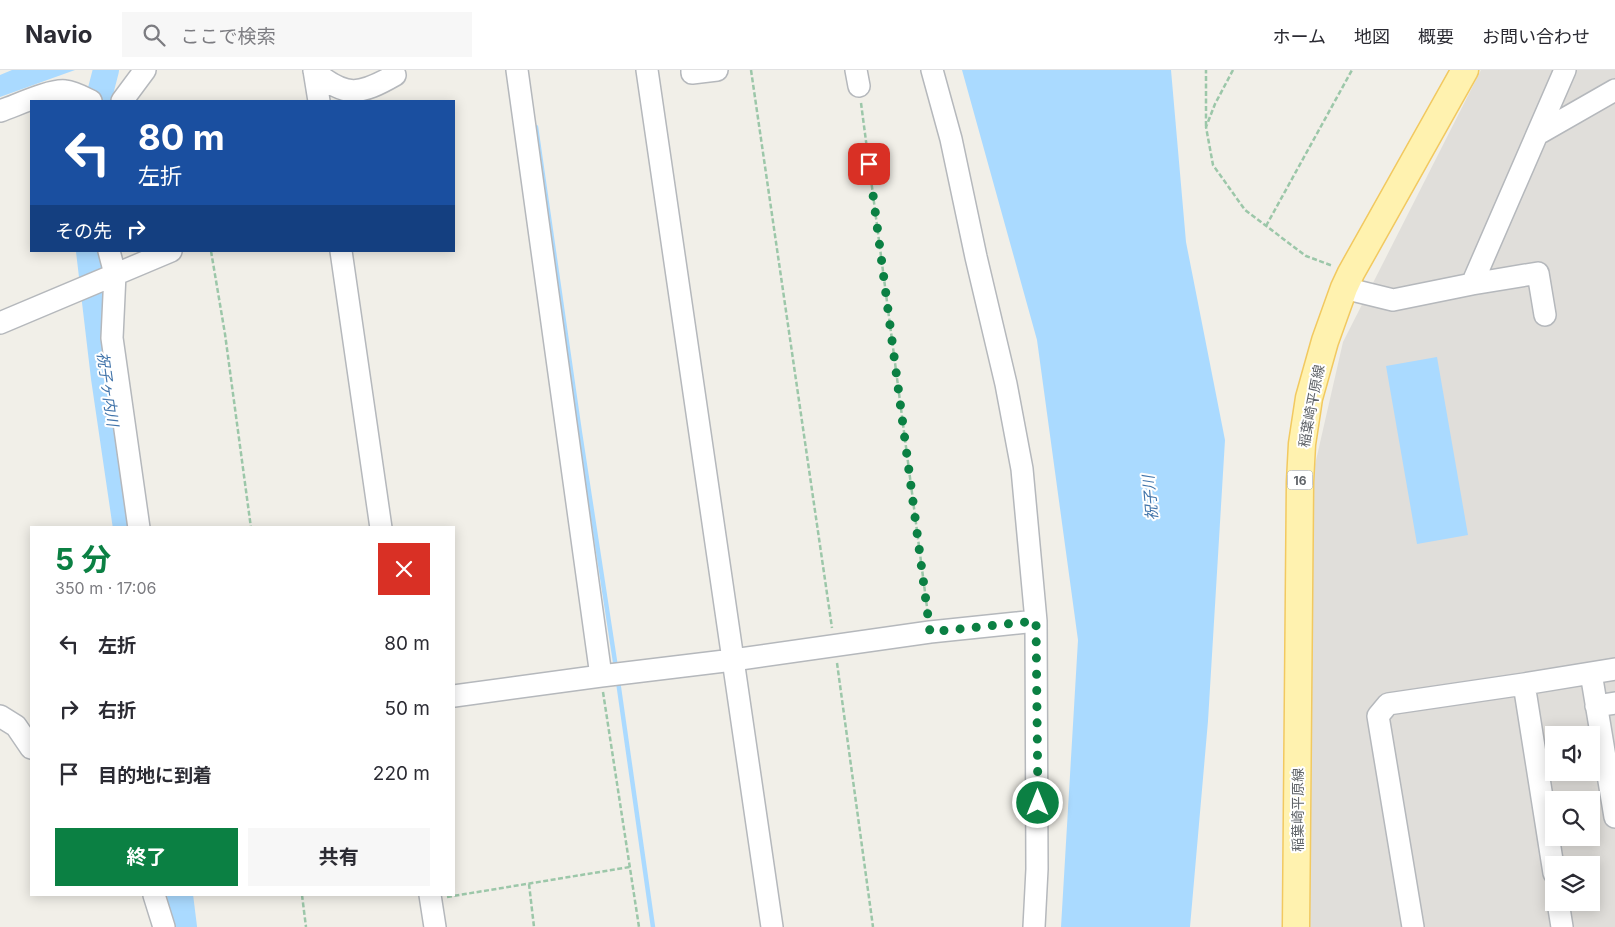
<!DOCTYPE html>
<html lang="ja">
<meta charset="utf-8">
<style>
body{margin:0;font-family:Inter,"Noto Sans JP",sans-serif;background:#f7f7f7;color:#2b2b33;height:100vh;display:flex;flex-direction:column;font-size:19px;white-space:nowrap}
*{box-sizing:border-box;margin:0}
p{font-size:16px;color:#7c7c81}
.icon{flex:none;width:28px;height:28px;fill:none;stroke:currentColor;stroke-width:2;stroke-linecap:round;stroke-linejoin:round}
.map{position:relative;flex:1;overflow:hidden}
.side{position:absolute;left:30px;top:456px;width:425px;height:370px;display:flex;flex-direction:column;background:#fff;border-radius:0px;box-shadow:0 2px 12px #0003}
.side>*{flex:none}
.guide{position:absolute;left:30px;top:30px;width:425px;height:152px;border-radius:0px;box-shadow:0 2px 12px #0003;background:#1a4fa0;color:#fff;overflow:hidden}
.tools{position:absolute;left:1545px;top:656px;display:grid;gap:10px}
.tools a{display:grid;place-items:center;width:55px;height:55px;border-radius:0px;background:#fff;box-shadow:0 2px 12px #0003;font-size:25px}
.pin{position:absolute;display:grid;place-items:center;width:42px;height:42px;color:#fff;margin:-21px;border-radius:10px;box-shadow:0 2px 8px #0006}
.me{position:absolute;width:55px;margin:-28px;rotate:0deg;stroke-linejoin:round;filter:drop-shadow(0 0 4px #0008)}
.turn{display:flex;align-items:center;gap:18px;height:105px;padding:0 25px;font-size:22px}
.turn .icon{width:65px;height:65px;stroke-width:2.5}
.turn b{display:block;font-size:35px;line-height:42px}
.then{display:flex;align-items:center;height:48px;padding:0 25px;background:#0003;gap:10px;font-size:19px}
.round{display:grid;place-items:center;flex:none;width:52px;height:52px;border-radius:0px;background:#f7f7f7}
.summary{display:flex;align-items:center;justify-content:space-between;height:85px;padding:0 25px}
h1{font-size:30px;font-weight:700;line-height:38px;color:#0b8043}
.cta{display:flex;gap:10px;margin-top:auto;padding:10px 25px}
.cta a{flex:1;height:58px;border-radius:0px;background:#0b8043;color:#fff;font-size:20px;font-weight:700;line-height:58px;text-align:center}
.cta a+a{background:#f7f7f7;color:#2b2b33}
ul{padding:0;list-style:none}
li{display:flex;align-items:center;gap:15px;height:65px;padding:0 25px}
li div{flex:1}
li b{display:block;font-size:19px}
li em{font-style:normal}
header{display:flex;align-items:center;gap:30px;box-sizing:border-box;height:70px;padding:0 25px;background:#fff;border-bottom:1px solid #e1e1e2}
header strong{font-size:24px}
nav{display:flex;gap:28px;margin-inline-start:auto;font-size:18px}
.search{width:350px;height:45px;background:#f7f7f7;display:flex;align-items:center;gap:12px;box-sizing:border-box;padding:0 18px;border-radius:0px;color:#7c7c81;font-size:19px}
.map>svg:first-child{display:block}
.industrial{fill:#e0deda;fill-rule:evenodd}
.water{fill:#aadaff}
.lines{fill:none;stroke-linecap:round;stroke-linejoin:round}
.stream{stroke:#aadaff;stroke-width:4.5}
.river{stroke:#aadaff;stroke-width:26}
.minor-casing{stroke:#b5b8bc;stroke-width:24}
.major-casing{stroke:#f2c960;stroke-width:29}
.path{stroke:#9cc7a9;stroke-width:2.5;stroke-dasharray:5 2.5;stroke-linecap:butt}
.minor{stroke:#fff;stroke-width:21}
.major{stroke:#fff2af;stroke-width:26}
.route{stroke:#0b8043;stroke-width:9;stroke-dasharray:0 16.2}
.labels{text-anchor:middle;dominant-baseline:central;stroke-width:4;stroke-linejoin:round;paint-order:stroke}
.shield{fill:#fff;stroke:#8f9295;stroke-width:1}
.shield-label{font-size:12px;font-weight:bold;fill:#5f6368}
.street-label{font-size:14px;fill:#5f6368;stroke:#fff}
.water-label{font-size:15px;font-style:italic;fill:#4174aa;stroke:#fff}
</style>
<header>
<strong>Navio</strong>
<div class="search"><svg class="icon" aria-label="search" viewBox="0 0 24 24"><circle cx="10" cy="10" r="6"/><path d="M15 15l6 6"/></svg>ここで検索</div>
<nav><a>ホーム</a><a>地図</a><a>概要</a><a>お問い合わせ</a></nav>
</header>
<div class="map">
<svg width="1615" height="857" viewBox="0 0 1615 857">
<rect width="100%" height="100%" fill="#f1efe8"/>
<!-- industrial -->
<path class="industrial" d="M1481,0h134v857h-307l1,-436 34,-149zM1554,665h37v37h-37zM1554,730h37v38h-37zM1554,795h37v37h-37z"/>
<!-- water -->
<path class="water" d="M12,0h63l-75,27v-22z
M962,0h209l15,172 39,198 -17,281 -18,206h-129l17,-287 -41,-300z
M1437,287l31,178 -51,9 -31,-178z"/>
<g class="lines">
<!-- stream -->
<path class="stream" d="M536,57l44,306 36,235
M618,611l35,246"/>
<!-- river -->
<path class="river" d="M98,31l8,-31
M89,181l15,127 22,150
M180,825l4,32"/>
<defs>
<path id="minor" d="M314,0l5,31
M517,0l84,606
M647,0l125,857
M692,0v3l25,-3
M856,0l3,16
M932,0l19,69 25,118 30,127 16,85 14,152 1,248 -3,58
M314,1c32,27 46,24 81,4
M122,31l23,-31
M0,41c15,-5 51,-22 65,-20 9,1 18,6 26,10
M1538,64l77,-44
M109,181l6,23 -3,64 27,190
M341,181l40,277
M1472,214l66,-11 7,42
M1344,218l49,12 79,-16 93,-214
M0,253l171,-72
M1591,603l24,144
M1524,614l30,189
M454,626l147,-20 132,-16 197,-28 106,-11
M1596,636l19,-3
M0,646l16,10 15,22
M154,825l10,32
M430,825l5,32
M1558,832l4,25
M1413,857l-35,-211 10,-12 136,-20 91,-15"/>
<path id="major" d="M1296,857l4,-445 2,-38 7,-46 16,-57 19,-53 7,-15 114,-203"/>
</defs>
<!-- minor casing -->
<use href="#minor" class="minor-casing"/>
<!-- major casing -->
<use href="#major" class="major-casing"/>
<!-- path -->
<path class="path" d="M751,0l81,558
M1233,0l-18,34 -9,23 7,38 32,45 61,46 27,10
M861,33l67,512
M1206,56v-56
M1266,156l86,-156
M211,181l14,83 26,194
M837,593l36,264
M603,622l36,235
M529,814l5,43
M302,825l4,32
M447,827l183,-30"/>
<!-- minor -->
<use href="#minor" class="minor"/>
<!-- major -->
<use href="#major" class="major"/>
</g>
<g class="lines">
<!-- route -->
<path class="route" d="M869,94l61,468 106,-11 2,182"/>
</g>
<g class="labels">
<!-- shield labels -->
<rect class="shield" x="1287.5" y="400.5" width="25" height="19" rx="4"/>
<g class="shield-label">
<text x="1300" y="410">16</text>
</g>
<!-- street labels -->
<g class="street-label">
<text transform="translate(1311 336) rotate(-79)">稲葉崎平原線</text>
<text transform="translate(1297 740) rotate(-90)">稲葉崎平原線</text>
</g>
<!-- water labels -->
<g class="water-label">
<text transform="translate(108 319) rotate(82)">祝子ヶ内川</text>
<text transform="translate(1150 428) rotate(-95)">祝子川</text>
</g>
</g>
</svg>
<div class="tools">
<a><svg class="icon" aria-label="sound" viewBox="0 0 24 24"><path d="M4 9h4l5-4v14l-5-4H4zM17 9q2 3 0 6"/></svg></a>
<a><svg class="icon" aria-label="search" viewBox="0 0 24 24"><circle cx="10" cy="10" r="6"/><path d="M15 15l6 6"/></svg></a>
<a><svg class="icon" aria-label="layers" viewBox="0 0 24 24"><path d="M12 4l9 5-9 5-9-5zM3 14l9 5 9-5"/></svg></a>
</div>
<div class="pin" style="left:869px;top:94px;background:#d93025"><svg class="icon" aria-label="arrive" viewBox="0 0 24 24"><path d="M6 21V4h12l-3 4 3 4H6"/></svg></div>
<svg class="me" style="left:1038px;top:733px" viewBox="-20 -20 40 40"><circle r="17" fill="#0b8043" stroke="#fff" stroke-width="3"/><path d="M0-11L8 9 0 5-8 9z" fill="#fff"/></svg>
<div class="guide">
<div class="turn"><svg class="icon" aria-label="left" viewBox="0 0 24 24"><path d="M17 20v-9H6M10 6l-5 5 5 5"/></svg><div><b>80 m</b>左折</div></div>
<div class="then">その先<svg class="icon" aria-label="right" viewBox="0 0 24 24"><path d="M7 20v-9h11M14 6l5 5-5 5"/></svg></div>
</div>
<section class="side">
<div class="summary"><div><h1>5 分</h1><p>350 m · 17:06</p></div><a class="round" style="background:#d93025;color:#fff"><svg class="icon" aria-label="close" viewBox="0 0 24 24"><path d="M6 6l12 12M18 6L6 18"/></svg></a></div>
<ul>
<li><svg class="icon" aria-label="left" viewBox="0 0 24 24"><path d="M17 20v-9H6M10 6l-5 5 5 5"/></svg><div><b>左折</b></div><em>80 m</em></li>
<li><svg class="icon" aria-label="right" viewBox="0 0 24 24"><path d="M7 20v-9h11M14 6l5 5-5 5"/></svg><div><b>右折</b></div><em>50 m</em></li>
<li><svg class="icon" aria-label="arrive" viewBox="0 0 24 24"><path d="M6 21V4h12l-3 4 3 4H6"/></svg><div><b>目的地に到着</b></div><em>220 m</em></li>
</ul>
<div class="cta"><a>終了</a><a>共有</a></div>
</section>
</div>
